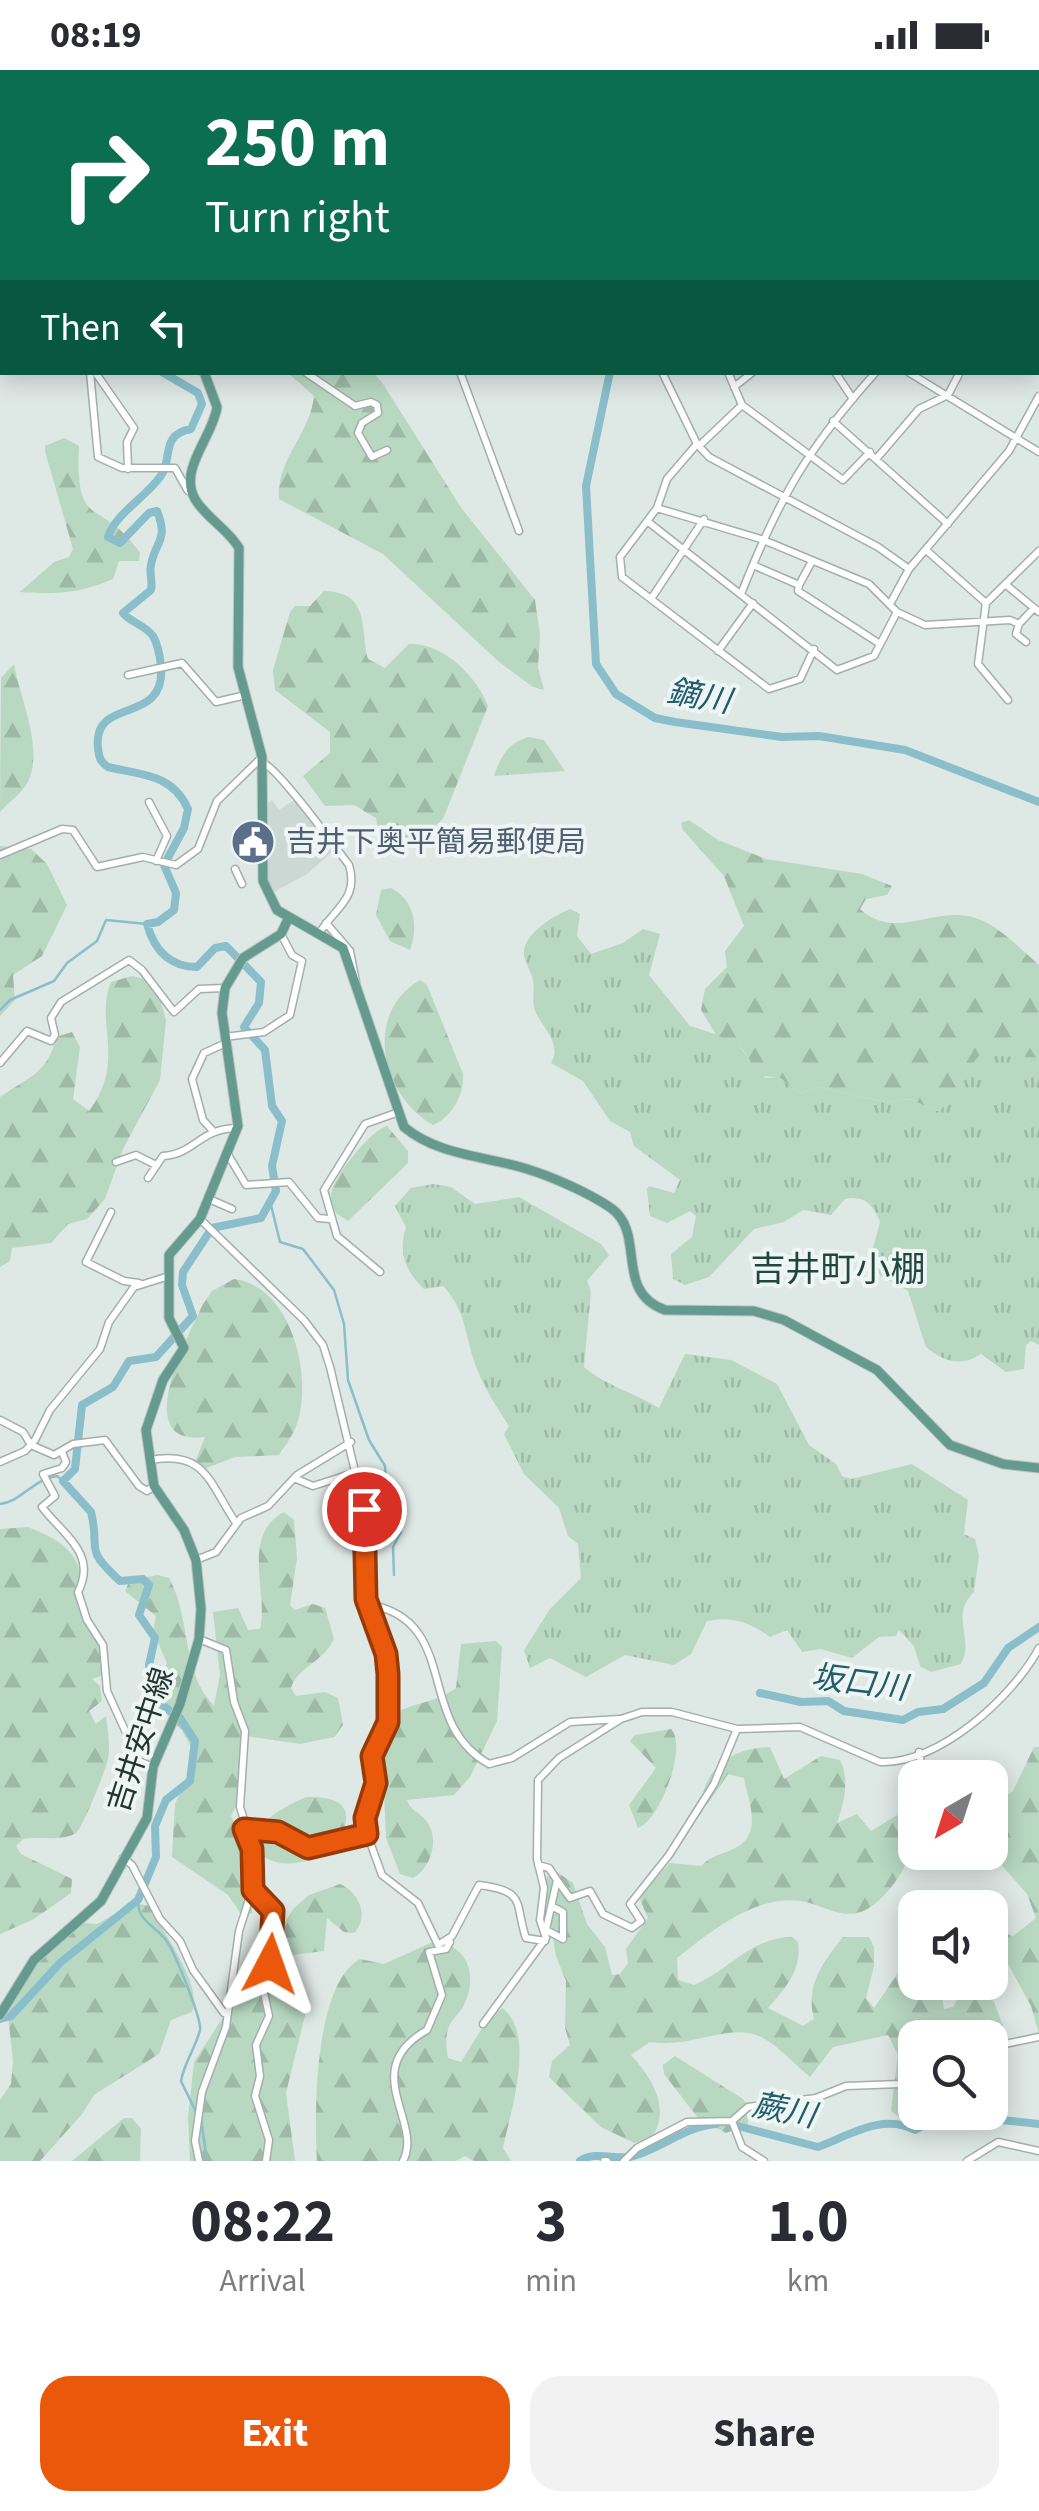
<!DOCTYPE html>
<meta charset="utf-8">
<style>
body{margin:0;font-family:"Source Sans 3","Noto Sans JP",sans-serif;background:#f2f2f3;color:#2b2b33;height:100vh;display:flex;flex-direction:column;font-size:38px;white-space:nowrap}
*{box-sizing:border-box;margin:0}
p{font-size:32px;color:#7c7c81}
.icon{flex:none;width:55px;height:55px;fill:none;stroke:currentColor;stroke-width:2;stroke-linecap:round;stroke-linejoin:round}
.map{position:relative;height:2091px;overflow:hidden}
.drawer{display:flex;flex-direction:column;background:#fff;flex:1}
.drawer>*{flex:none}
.top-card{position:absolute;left:0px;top:0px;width:1040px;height:305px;box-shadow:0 5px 25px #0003;background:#0b6e4f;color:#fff;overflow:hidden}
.needle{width:65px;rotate:219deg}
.fabs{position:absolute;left:898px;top:1690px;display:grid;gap:20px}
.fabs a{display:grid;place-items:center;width:110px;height:110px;border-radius:20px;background:#fff;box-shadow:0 5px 25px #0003;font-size:50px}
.pin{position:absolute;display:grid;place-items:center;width:85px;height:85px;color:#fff;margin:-42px;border:5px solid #fff;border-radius:50%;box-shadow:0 2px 10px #0007}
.me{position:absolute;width:110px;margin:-55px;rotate:4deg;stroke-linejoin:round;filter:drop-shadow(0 0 8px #0008)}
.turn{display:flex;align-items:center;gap:35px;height:210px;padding:0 40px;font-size:45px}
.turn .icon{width:130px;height:130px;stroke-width:2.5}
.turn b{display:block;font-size:70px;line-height:85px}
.then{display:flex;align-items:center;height:95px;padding:0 40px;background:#0003;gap:20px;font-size:38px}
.eta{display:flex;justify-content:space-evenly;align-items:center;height:170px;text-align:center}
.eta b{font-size:60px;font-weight:700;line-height:70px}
.primary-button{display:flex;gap:20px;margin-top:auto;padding:20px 40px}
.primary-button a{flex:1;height:115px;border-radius:30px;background:#ea580c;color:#fff;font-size:40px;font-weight:700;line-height:115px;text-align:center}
.primary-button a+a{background:#f2f2f3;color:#2b2b33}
.status{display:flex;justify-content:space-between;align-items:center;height:70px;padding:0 50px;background:#fff;direction:ltr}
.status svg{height:28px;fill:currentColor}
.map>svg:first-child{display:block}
.built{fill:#ccd8d3}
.grass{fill:url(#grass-tufts)}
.forest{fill:url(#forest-firs)}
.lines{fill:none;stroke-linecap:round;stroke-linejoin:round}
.stream{stroke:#89beca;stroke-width:2.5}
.river{stroke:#89beca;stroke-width:8}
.minor-casing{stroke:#a2afab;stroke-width:9}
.major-casing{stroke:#bcc3c1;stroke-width:11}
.highway-casing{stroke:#bcc3c1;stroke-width:14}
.minor{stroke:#fff;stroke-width:6}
.major{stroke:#659b8f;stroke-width:9}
.highway{stroke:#2f6058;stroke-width:11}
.route-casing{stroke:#983908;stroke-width:25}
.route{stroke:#ea580c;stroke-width:18}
.labels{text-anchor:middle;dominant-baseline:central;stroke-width:8;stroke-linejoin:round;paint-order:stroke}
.service-label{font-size:30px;fill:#4e5e75;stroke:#eef5f2;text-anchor:start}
.street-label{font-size:30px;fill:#213631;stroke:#eef5f2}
.water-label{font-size:32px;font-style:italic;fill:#205d6d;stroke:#eef5f2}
.quarter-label{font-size:35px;fill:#1f473e;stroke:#eef5f2}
</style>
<div class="status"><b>08:19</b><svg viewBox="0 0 49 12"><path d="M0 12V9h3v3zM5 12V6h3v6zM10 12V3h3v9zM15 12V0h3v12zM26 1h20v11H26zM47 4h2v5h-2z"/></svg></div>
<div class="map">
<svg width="1039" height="2091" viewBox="0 0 1039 2091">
<defs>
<pattern id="grass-tufts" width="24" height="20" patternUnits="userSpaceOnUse" patternTransform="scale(2.5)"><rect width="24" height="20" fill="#b8d8c2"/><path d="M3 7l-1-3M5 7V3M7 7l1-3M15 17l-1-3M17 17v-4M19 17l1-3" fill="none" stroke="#9ebaa7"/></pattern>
<pattern id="forest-firs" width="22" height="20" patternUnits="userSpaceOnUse" patternTransform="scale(2.5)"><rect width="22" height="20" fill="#b8d8c2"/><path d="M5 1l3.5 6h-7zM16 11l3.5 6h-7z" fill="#9ebaa7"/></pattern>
</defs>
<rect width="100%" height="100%" fill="#dee8e4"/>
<!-- built -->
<path class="built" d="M272,730l7,10 15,-10 41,49 -28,25 -35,19 -7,-18 1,-70z"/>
<!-- grass -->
<path class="grass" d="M570,839l10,5 -3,22 14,18 32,-11 20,-14 17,5 -11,41 41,51 44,14 31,38 14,-1 20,16 20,-6 66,15 25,-3 27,12c19,-11 28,-40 43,-57l59,4v287l-8,-4 -5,4 -2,24 -18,3 -25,-18c-20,13 -37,8 -55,-7l-18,-56 -27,-15 -11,-16 10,-38c-7,-18 -16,-27 -35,-23l-14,16 -28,-5 -19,12 -30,7 -45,48 -24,8 -12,-6 -2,-25 21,-17 4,-21 -6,-5 -23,12 -17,-7 -3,-27 2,-3 25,7 6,-13 -46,-34 -4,-14 -20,-11 -27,-40 -32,-18c11,-19 -7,-34 -15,-50 -5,-11 -1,-21 -3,-32 -1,-9 -10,-21 -9,-30 2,-19 31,-36 46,-42z
M434,1114l17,3 24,17 44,-7 82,47 8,11 -22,26 4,10 -7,76c22,19 49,25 75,41l26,-54 46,6 46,24 32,61 27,19 6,12 9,3 61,-15 56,36 -4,34 11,5 4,17 -5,36c-25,24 1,47 -13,72l-30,8 -11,-6 -6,-20 -15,-16 -3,6 -17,1 -27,21 -31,-9 -19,3 -15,-22 -17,7c-21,-15 -37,-21 -63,-16l-16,33 -17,11 -49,-10 -39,22 -36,-19 -20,10 -6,-18 26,-41 31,-31 -3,-34 -10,-8 -9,-28 -35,-34 -20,-40 5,-8c-13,-20 -26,-40 -34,-62 -10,-29 -9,-54 -32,-78l-19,3c-19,-18 -26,-37 -18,-62l-11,-21 16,-18z"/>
<!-- forest -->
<path class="forest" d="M288,303h86l9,11 79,125 73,91 5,35 -2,33 6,22 -11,-3 -35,-26 -115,-107 -104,-55c-3,-40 31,-64 35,-103z
M64,368l15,8c-4,88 21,49 61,107l-1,8h-20l-6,18c-31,14 -60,16 -93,13l34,-30 15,-5 4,-8 -28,-98v-5z
M324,521c47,1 36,38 44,68l17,9 24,-24c33,-2 68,32 79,62l-45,113 -22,19 -31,16 -8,-3 -6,-33 -22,-13 -29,1 -22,-30 27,-23v-21l-55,-42 -2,-20 17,-58 5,-6h15z
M14,594c6,35 30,84 14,118 -6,11 -20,21 -28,30l1,-134z
M528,667l16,3 21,31 -71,5c7,-20 13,-32 34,-39z
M689,750l29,20 48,19 96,15 30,12 -5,9 -21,4 -6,10c36,33 75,-4 115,9 24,7 45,31 64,47v93l-59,-3c-15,15 -25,48 -43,56l-27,-12 -25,3 -66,-15 -20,6 -20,-16 -21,-1c-10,-20 -15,-34 -41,-40l-16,-26 4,-21 22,-22 -2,-16 19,-25 -20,-50 -41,-46 -2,-7z
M0,776l31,3 16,15 20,41 -25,51 -29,19 2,25 -15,16z
M391,818c23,12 28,37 19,62l-20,-9 -14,-26 5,-25z
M132,906l12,3 15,17 7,24 -6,60 -37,69 -18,50 -18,20 -19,5 -17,19 -39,5 -2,13 -10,6v-170c28,-20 48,-23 56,-60l16,-5 8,15 -7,52 16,12c38,-50 5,-89 22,-129z
M420,910l7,5 36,89c1,21 -10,42 -30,51 -51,-29 -71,-111 -13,-145z
M387,1056l21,25v12l-60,58 -12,-8c-2,-5 -5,-11 -5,-16 -1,-17 41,-68 56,-71z
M234,1209c59,7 81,103 61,150 -4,9 -11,18 -16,26l-44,2 -31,12 -9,-7 10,-25c-77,10 -16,-102 -2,-133l9,-13z
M284,1442l10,8 3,38 -7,47 5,5 18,-6 12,4 9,31c-10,23 -37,28 -43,49l5,8 29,-4 13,6 5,27 -9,12 -34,7 -54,-8v51l-15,29 16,28 -6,11 12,43 -1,15 -9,4 -15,-22 -56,-38 3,-53 21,-47 -14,-27 -24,-25v-25l9,-17 -14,-32 3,-15 -31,-25 5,-11 28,-5 11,3c23,42 11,92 45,128l6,-31 -7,-63 25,-4 10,22 12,-1c9,-37 -20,-93 24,-117z
M28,1457c24,10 49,20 53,51 1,8 -2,16 0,24 9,33 22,32 22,73l-11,4 8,7 2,15 -13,10 7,13 10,-8c2,15 5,33 1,47 -3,11 -25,66 -31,70 -15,9 -36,3 -53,6l-7,7 5,8 51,25 -1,14 -37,26 -34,15v-405z
M496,1571l6,6 -5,74 -27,56 -16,18 -47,5c4,11 9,10 17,18 17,18 8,50 -11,60l-13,-4 -14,-36 -5,-114c22,-23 52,-18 75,-36l5,-44z
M671,1659c17,17 -11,91 -33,99l-9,-23 27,-37 -26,-27 5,-6z
M770,1677l14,32 37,-23 19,4c10,18 4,44 -3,63l20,-9 14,17 28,-17c35,22 -9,88 -38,98 -20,7 -41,-8 -60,-11 -45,-7 -91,31 -124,57l1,22 16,5c37,-16 56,-47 98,-48l6,5c4,29 -13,46 -30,66l35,18 11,-7c-9,-33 9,-57 29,-82h26l5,10v19l-8,32 8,10 24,-35 8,-32 8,-1 1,42 25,1 4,26 9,-2 13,-24h21l19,51 -4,17 4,16 -5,8 -11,4v-41h-75v61l-10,17 -6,1 -8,-6 7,-56 -10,-20 -55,12 -23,30c-16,-13 -37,-38 -57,-43 -30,-8 -64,14 -103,8l-19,13c21,23 41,54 20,84l-17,4 -33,-16 -52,-50 3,-16 18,-16 -5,-17 1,-47 -10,-25 -12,-71 3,-9 10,-4 16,11 14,41 18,23 7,28 8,-1 8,-11 -2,-14 22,-31 -9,-21 31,-34 31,3c12,-12 22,-11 36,-19 26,-15 11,-47 7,-69l-16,-4 -21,31 -6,-3c6,-37 33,-54 69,-55z
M1034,1677h5v287l-8,-28 -23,-42 -18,13v-50l23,9 23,-18 -9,-24 -37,-42v-55l12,2 11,-8z
M306,1727c40,-1 51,14 29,50 -25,17 -65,28 -83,-4 7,-24 33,-36 54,-46z
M340,1814c19,8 30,33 14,49l-10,-1 -17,-14 -3,33 -56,7 -3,5 2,6 35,19 7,11 -23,94 9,68h-105l-2,-44 6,-55 100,-154 15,-13z
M134,1833l16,3c13,28 53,78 42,106l-21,8 -12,34 -65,41 -12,19 -42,47h-40v-61l11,-16 2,-23 -6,-54 40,-59 36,-25 14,1z
M435,1871c35,5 43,37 28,66 -4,7 -11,12 -14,19 -4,11 -3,22 -1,32l13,4 25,-40 16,-14c35,24 8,106 1,140l8,13h-37l-9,-5 -9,5h-139c-3,-47 -3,-177 43,-202l24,5z
M675,1986l68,43 5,7v19l-22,8 -28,-15 -34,-44 -1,-9z
M124,2048h8l9,11 -1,32h-68z"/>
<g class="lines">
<!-- stream -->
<path class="stream" d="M0,940l10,-10 44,-19 13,-18 30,-22 9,-21 41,4
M271,1135l9,37 23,7 31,41 10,34 4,56 21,60 16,26 4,50 12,16 -8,15 1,28
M0,1434c21,-2 33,-25 57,-28l6,5
M138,1830c-1,22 19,26 30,43 7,11 34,76 32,87 -4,17 -16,33 -19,51l15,31
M201,2049l6,42"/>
<!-- river -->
<path class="river" d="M238,0l1,2
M610,302l-24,114 10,178 20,30 39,24 20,4 107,15 37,-1 86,14 134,52
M760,1623l41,9 27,-1 16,10 59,9 15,-8 25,-3 41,-26 24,-35 31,-21
M0,1949l11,-3 50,-54 77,-62 18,-43 -1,-31 11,-26 24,-19 5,-40 -15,-23 -21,-15 -10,-38 6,-27 -16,-23 10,-30 -6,-6 -23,2c-38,-35 -19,-29 -29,-69l-28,-31 12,-12 7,-64 31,-18 16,-26 27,-4 37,-41 -11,-31 1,-13 29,-44 49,-10 15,-27 -4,-25 10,-45 -10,-15 -7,-56 -21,-23 15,-24 2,-21 -35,-36 -11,2 -18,19c-28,0 -43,-18 -50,-43l11,-2 16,-12 2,-17 -12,-28 20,-37 4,-19c-16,-36 -48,-34 -80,-42 -8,-5 -9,-10 -10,-19 -6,-53 68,-21 63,-82 -1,-10 -3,-21 -8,-30 -8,-11 -23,-14 -30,-23l28,-23c2,-9 -2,-16 0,-25 4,-24 18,-24 6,-54l-8,2 -29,30 -12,-6c8,-24 37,-39 52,-60 14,-18 -1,-42 31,-48l11,-25 -4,-11 -36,-21
M730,2054l88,23c32,-12 65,-34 97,-17l30,-16 94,10
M580,2091c15,-11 37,0 54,-5 30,-9 50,-29 82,-32"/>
<defs>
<path id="minor" d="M72,0l2,2
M123,0l2,2
M399,0l3,2
M468,0l8,2
M503,0l13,2
M615,0l3,2
M956,0l3,2
M1031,0l3,2
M21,2l1,-2
M590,2l2,-2
M699,2l2,-2
M857,2l2,-2
M964,2l2,-2
M1004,2l2,-2
M1019,2l2,-2
M1038,5l1,2
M0,35h2
M1038,69l1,1
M1038,130l1,-2
M1038,143h1
M1038,159l1,1
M1038,171l1,-1
M90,302l8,85 24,11h53l13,23
M95,302l39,56 -7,14 1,27
M305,302l50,34 16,-4 6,3 1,8 -16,10 -4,10 14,24 15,-7
M460,302l59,159
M662,302l35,72 12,13 169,90 31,22
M728,302l14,33 101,75 27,-28
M835,302l18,27
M908,302l131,80
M734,317l19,-15
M833,351l115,103
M697,374l-30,35 -10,29 -37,49 2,20 147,112 31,-10 14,-30
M699,376l43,-41
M877,388l42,-49 29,-14 12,-23
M657,438l104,31 108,45 28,28 28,13 85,-5 9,4 -3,10 10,8
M647,451l190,149 37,-14 23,-44
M926,480l60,53
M753,495l46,20 -1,6 82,53
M1005,514l34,28
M799,515l12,-22
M741,524c38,-96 66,-145 135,-222
M651,529l53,-80
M890,534l19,-35 100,-118 30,-55
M1019,554l15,-16
M718,581l35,-48
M128,605l54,-12 34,39 30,-7
M1008,630l-30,-36 8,-61 53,-52
M263,693c15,5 72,84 86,102 10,33 -13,42 -29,67
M149,732l18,34 -11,25
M0,785l62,-26 11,1 24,37 46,-10 33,8 22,-16 19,-48 45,-44
M235,799l7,15
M326,853l24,28 6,31
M225,967l39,-5 26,-17 12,-54 -10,-6 -11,-21
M0,993l27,-32 24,10 4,-6 -4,-17 10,-16 68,-42 13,10 32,42 25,-23 26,-1
M213,1061l-10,-11 -11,-41 12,-26 22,-10
M227,1083l19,32 43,-3 29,36 12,1
M116,1092l20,-7 20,10
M148,1108l15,-22c32,-2 36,-27 73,-28
M209,1129l23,10
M111,1142l-25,50 38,19 15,2
M200,1149l104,101 19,25 7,22 34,142 2,90 16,41 6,34v47l-16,35 4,27 -11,35 1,13 16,44 36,28 20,42 14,-9 27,-51c49,6 35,19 47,53l19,3
M380,1202l-43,-36 -13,-46 41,-66 31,-11
M0,1350l23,12 8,13 23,10 19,-11 32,-4 34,46 8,5 7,-5
M62,1382l4,10 -4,6 -19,6 12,22 -13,11c20,27 56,46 36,85l9,28 16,25 4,46 32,70 14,6
M150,1390c56,-10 59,23 86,63
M0,1392l25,-11 10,-11 15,-30 50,-61 9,-27 25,-35 35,-11
M294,1408l19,8 44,-14
M196,1490l20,-8 25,-34 27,-12 29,-31 54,-33
M368,1534c94,17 46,118 121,160l23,-6 58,-36 50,-3
M919,1682l5,26
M244,1759l34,3 30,16 59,-13
M123,1788l9,7 28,54 20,22 13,29 31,43
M538,1795l11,3 8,12
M253,1820l16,14 5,16v35l-12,28 7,33 -13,29 4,31 -5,20 14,44 -3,21
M548,1861l15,8v-27l-10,-5
M545,1864l12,-54 13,18 20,-7 13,23 29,14 9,-7 -11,-17 39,-49 45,-71 23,-55
M483,1954l63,-86 -6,-18 4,-32 -7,-29 1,-79 21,-22 62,-39 21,-7h30l65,17 63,-2 80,35c58,3 133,-65 159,-114
M990,1977l49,-10
M732,2051l10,26 22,14
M199,2091l-4,-20 7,-49 24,-65 13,-96 16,-50 -2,-32 -13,-42 5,-76 -11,-29 -8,-52 -27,-11
M403,2091c21,-39 -46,-91 24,-131l15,-35 -13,-43 17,-3 4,-7
M604,2091h3
M624,2091l13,-13 50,-26 45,-1 16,-14 68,-9 30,-12 54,-2 15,-6
M967,2091l31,-19 41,9"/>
<path id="major" d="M481,2l1,-2
M0,108h2
M204,302l13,35c-4,30 -39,62 -22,92 11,19 33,30 44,49l-1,119 24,90 1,124 14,29 66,38 61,179c35,29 82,29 123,42 26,8 62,24 84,39 36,26 2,83 54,102l89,1 30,9 93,50 73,75 53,19 36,4
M0,1945l34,-55 67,-59 46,-83 6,-51 27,-63 19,-65 2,-30 -5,-49 -12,-30 -30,-44 -8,-56 17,-50 21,-32 -15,-30v-63l31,-36 38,-93 -16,-113 3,-25 18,-30 38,-24 8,-17"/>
<path id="highway" d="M767,0l3,2
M1038,204l1,1"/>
</defs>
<!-- minor casing -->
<use href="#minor" class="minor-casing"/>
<!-- major casing -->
<use href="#major" class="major-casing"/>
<!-- highway casing -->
<use href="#highway" class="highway-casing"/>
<!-- minor -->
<use href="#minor" class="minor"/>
<!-- major -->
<use href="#major" class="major"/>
<!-- highway -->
<use href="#highway" class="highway"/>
</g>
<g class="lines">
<defs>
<path id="route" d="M270,1894l3,-53 -20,-21 -1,-41 -8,-20 34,3 30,16 59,-14 -2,-16 11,-35 -4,-27 16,-34v-48l-2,-20 -20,-55 -2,-90"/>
</defs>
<!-- route casing -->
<use href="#route" class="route-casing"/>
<!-- route -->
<use href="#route" class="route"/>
</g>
<!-- icons -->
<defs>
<symbol id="civic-disc" viewBox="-11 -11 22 22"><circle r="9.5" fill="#5c6f8a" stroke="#eef5f2"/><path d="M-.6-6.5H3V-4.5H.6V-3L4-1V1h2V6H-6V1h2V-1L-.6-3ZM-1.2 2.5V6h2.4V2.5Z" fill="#fff"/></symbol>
</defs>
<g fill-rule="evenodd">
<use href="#civic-disc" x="228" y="747" width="50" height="50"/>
</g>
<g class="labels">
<!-- service labels -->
<g class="service-label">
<text x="286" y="772">吉井下奥平簡易郵便局</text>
</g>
<!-- street labels -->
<g class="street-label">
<text transform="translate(141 1670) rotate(-72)">吉井安中線</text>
</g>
<!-- water labels -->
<g class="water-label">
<text transform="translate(699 627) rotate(10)">鏑川</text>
<text transform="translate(859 1613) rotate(7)">坂口川</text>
<text transform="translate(784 2041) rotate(11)">蕨川</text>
</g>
<!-- quarter labels -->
<g class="quarter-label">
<text x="838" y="1200">吉井町小棚</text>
</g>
</g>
</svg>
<div class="fabs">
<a><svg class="needle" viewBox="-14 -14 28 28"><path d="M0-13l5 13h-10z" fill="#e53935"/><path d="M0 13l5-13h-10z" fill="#7c7c81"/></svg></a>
<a><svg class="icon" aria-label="sound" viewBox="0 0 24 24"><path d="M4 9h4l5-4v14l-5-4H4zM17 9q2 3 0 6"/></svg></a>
<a><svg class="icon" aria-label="search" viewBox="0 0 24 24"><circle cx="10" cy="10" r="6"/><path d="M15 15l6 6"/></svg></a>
</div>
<div class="pin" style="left:364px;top:1439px;background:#d93025"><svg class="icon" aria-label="arrive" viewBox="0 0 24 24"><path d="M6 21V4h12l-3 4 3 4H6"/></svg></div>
<svg class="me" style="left:270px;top:1894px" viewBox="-20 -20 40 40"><path d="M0-17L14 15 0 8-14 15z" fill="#ea580c" stroke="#fff" stroke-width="4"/></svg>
<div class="top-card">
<div class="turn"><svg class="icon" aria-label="right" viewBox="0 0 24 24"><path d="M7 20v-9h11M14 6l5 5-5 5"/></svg><div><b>250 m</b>Turn right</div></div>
<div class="then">Then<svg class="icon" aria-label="left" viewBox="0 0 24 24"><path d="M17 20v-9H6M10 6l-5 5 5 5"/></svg></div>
</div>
</div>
<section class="drawer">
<div class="eta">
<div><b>08:22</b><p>Arrival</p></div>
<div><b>3</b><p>min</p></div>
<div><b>1.0</b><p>km</p></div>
</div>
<div class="primary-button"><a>Exit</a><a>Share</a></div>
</section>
